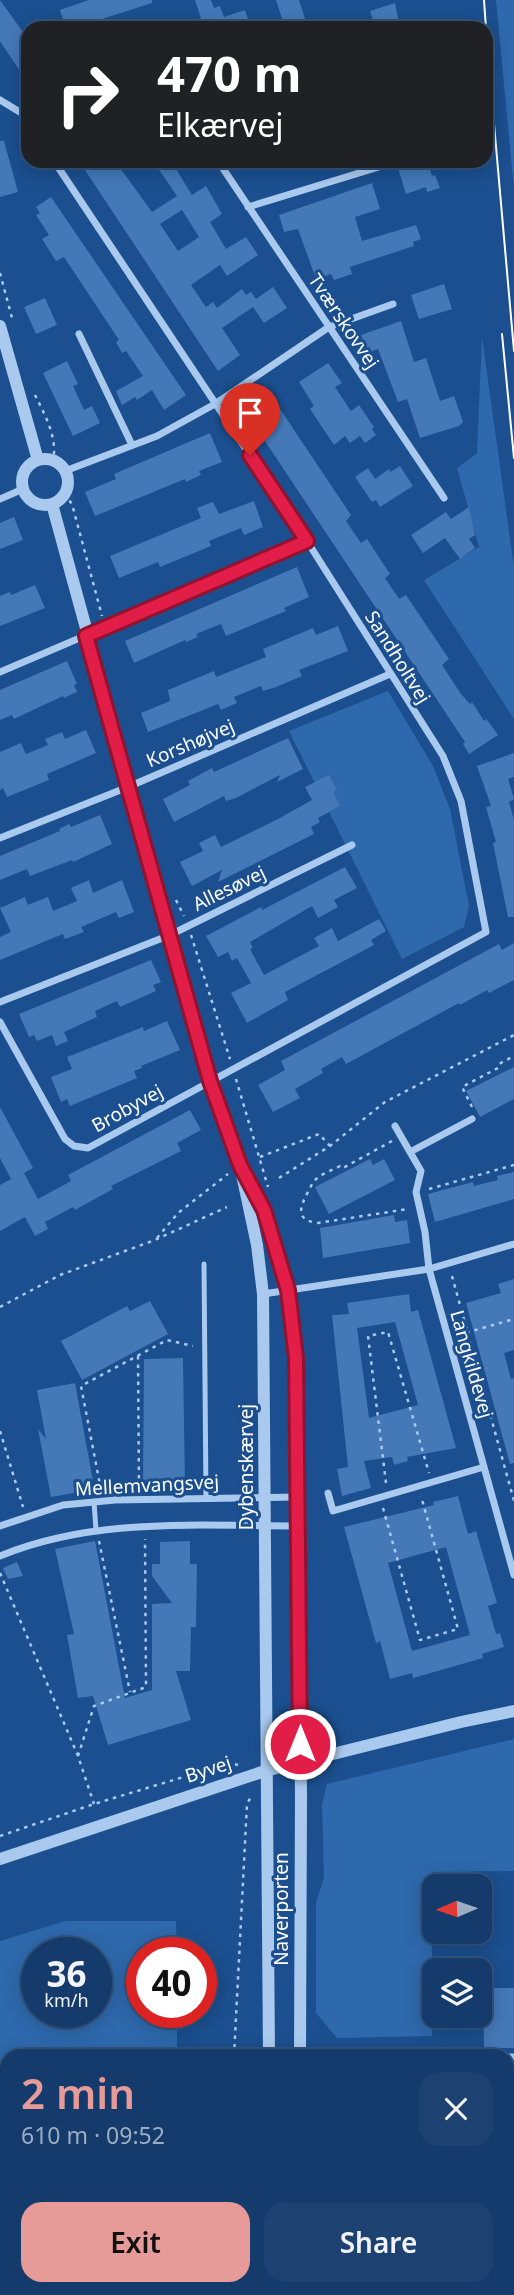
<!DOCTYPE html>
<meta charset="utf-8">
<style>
body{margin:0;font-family:"Noto Sans",sans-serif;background:#1d4271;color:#f1f3f6;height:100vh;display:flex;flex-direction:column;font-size:26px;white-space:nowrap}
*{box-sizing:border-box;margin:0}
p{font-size:23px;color:#9dadc1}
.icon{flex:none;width:38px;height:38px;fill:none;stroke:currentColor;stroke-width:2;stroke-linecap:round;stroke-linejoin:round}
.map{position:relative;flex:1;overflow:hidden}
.details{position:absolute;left:0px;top:2049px;width:514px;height:247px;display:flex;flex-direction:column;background:#143b6b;border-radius:21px 21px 0 0;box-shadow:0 4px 18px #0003,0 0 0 2px #33557e}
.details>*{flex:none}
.banner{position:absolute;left:21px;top:21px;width:472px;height:147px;border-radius:21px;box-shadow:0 4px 18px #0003,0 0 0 2px #33557e;background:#202124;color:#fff;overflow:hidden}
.needle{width:46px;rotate:268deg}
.fabs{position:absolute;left:422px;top:1874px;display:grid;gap:14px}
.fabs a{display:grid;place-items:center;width:70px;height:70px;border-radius:14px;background:#143b6b;box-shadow:0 4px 18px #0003,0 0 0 2px #33557e;font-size:35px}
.speed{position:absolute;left:21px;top:1937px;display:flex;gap:14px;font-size:35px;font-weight:700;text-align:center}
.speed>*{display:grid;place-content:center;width:91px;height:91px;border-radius:50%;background:#143b6b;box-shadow:0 4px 18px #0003,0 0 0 2px #33557e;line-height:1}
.speed small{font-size:18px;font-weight:400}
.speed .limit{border:10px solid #d22;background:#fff;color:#111}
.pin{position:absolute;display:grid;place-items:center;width:60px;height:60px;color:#fff;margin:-72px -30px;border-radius:50% 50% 50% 0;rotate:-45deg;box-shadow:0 0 7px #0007}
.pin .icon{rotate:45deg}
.me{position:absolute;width:77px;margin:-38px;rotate:0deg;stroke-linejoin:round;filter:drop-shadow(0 0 5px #0008)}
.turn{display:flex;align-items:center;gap:24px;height:147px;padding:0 21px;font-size:32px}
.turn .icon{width:91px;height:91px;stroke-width:2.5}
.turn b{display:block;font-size:49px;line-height:60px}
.round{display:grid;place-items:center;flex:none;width:74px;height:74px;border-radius:21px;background:#1d4271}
.overview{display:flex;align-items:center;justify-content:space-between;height:119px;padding:0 21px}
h1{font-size:42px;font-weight:600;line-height:52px;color:#e69b98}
.primary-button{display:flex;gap:14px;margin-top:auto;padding:14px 21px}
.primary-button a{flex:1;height:80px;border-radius:21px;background:#e69b98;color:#111;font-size:28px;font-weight:600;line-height:80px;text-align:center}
.primary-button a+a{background:#1d4271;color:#f1f3f6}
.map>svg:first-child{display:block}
.green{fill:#2e69ad;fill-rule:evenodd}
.building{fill:#4478b7;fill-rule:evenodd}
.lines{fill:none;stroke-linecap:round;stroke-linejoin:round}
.path{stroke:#a9c9ee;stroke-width:2.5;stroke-dasharray:3.5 5;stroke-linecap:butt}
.service{stroke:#a9c9ee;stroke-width:5}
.minor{stroke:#a9c9ee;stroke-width:7}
.tertiary{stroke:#a9c9ee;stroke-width:12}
.tram{stroke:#fff;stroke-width:2}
.route-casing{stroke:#92132f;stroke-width:18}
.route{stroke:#e11d48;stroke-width:12}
.labels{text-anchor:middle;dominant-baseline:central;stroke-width:6;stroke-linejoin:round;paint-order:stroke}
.street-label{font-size:19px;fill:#fff;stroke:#1b4f8f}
</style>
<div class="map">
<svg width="514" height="2295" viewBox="0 0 514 2295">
<rect width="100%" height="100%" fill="#1b4f8f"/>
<!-- green -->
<path class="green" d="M496,0h18v189z
M482,337l32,230v152l-90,-139 55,-33 -22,-79 20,-15z
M388,691l45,75 17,43 19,97 -5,21 -62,32 -113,-228z
M514,1739v132l-82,1v164l-95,2 -21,-25v-110l8,-26 -2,-72 5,-21z
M65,1921h111l1,32h-35v59l35,1v43h-170v125h-7v-240zM96,1953v59h-59v-59z"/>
<!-- building -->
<path class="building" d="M0,0l28,39v44l-28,-42z
M89,0h63v3l-78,25 -2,-4 -7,2 -5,-16z
M195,0h16l3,8 6,-2 4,11 21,-7 6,18h-27l-1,-4 -14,4h-31l-1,-2 24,-8z
M276,0h23l9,28h-23z
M395,3l5,25h-24l-6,-17z
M0,141h4l14,51 -18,5z
M79,161h36l37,51 25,-16 -24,-35h18l21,34 14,-9 16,28 -12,8 16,27 20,-12 12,18 -31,21 -7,-11 -29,20 15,22 7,-5 4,6 25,-19 4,6 5,-3 5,7 17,-12 14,21 -23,15 -11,-16 -31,21 18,27 -22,16zM182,210l17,27 -21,14 -18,-27z
M396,161h23l2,6 7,-3 4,12 3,-1 5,13 -13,4 -1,-5 -20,7z
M372,183l8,26 -25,8 7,24 54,-16 5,14 -8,3 1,4 -64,21 2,7 -18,6 -3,-6 -15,5 -18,-50 -14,3 -5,-17z
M51,197l135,198 -22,15 -12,-20 -15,10 -2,-3 -13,8 -6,-14 27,-15 -17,-25 -4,2 -6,-11 3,-2 -55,-83 -8,4 -14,-22 7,-4 -13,-20 4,-2 -4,-6z
M444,284l8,25 -33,10 -8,-24z
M45,298l12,27 -21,9 -12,-27z
M401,321l13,41 12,-4 14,43 14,-5 9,26 -4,4 -39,12 -13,-39 -9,3 -20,-53 -11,4 -6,-18z
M67,361l11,23 -5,2 11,24 8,-4 8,17 -27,13 -30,-63z
M328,363l14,20 -7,4 16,24 8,-6 15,22 -2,2 4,6 -11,8 -5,-7 -10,7 -5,-7 -11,9 -24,-36 4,-3 -15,-24z
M270,394l81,121 -5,6 15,22 6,-4 23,35 -5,4 14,21 7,-4 43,64 -7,6 19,29 9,10 2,-2 12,19 2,-2 5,6 7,10 -29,19 -6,-10 2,-2 -220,-331z
M210,433l12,29 -23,9 2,4 -15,7 -1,-3 -90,37 -10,-24 31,-13 -2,-5z
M400,466l13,20 -33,21 -4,-7 -4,2 -17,-25 13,-9 7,11 14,-10 1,3z
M254,501l9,26 -19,8 -3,-7 -32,13 2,5 -51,21 -2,-5 -39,16 -9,-22 91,-38 -4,-10 16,-6 6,12z
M469,507l6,28 -6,4 6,9 -15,11 -15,-21 -22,15 -12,-18 35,-23 5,7z
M14,517l9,23 -23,9v-26z
M297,567l12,30 -25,11 2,3 -60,25 -5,-12 -25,10 2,3 -12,5 -1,-2 -51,23 -9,-22z
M35,585l10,23 -45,18v-30l10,-4 1,3z
M338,626l10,25 -49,19 3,6 -26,11 -13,4 -2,-5 -27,11 3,6 -16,7 -3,-6 -70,28 -7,-19 29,-12 -2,-11 46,-19 2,6 50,-20 -3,-8 50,-21 3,7z
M67,661l10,23 -3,1 3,7 -13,6 -1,-2 -49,23 -2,-4 -12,5v-30z
M86,730l10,23 -49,21 2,6 -42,17 -4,-9 -3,2v-38l21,-9 5,11 22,-9 -3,-6 17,-7 3,7z
M288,738l15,31 -26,13 3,-7 -44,23 -10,3 -2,-5 -50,26 -11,-23 27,-14 -2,-4 24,-13 2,4z
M514,753v24l-6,2 6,20 -5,3 5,18v97h-6l-15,-74 3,-1 -10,-35 5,-1 -14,-40z
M329,775l8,15 -4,2 7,14 -22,12 2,4 -9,5 3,7 -96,48 4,-12 -30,16 -12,-24 23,-11 -4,-8 16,-8 6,12 57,-28 34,-19 -7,-13z
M100,815l12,29 -39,18 -1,-2 -42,16 -3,-7 -27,11v-24l60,-25 -1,-2 10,-5 2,3z
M345,867l12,21 -23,12 4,7 -20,11 -6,-12 -62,36 3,6 -3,1 14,26 55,-29 -5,-8 18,-10 6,13 41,-22 7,12 -15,9 3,5 -89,47 3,8 -41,23 -16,-30 20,-10 -14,-25 -5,3 -4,-9 -10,5 -12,-21 55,-29 1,3z
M89,880l4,13 29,-13 12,32 -15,6 -3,-6 -35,15 3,5 -19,7 -2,-5 -63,26v-23l11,-5 -11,-24 25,-11 3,8 20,-8 5,14 24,-10 -6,-13z
M514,943v37l-25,13 -2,-3 -27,15 -1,-2 -113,61 -4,-7 -21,12 2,4 -28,16 5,9 -27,14 -15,-27 27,-15 -4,-9 218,-117 3,6z
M151,960l10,22 -8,3 3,6 -36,16 -3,-6 -22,10 2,6 -33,15 4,9 -12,5 -4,-11 -15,6 -3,-6 -5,2 -10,-23z
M167,1021l13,29 -39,16 1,2 -8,3 3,7 -67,28 -3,-7 -6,3 -10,-25 21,-8 -5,-12 76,-30 1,4z
M514,1067v32l-34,18 -14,-26z
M0,1107l33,61 -9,5 14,26 33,-18 -3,-6 122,-65 11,20 -24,13 4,8 -70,35 2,3 -38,21 -2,-3 -28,15 3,7 -13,7 -10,-19 -25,14v-46l11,-6 -11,-21z
M370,1159l3,6 11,-6 11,21 -66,34 -14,-27z
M514,1172v27l-79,23 -7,-28 45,-12 1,4 24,-6 -1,-4z
M394,1215l1,7 12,-2 3,23 -87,15 -3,-30z
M514,1279v71l-10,3 7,26 3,-1v85l-4,1 -44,-161 35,-10 -3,-9z
M409,1294l2,18 7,-2 38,138 -49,9 1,4 -14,4 -2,-8 -28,4 7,27 -29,8 -5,-27 11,-2 -16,-152 17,-1 -2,-11zM395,1322l23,83 -49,13 -12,-90z
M150,1301l18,33 -86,46 -21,-39 66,-35 3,5z
M183,1358l2,129 -42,1 1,-129z
M75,1383l18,98 -9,2 2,8 -35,6 -13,-68 8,10 -9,-49z
M458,1496l10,38 8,-3 21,72 -9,3 8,28 4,-1 4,14 -22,7 1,4 -70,20 -1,-5 -22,6 -10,-38 -4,2 -32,-116 90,-22 -1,-3zM446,1547l24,88 -58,16 -24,-88z
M95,1541l30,157 27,-8v-86l20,-1 -20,-27v-12h8v-22l30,-1v23h7l-1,63h-5l-1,44h-14l15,49 -83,25 -15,-49 -15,2 -11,-63 7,-1 -19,-85z
M17,1562l6,14 -15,3 -5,-11z
M483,1988h31v60h-30z"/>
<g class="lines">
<!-- path -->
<path class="path" d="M0,273l12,45
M35,395c10,20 23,43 18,66
M64,494l8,10 30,112
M176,900l8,16
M191,935l39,124
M236,1079l32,108
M472,1107l-10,-20 36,-19 1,-4 15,-8
M392,1141l-49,27 -3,-2c-7,4 -19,8 -25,14 -3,3 -4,7 -6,10 -9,17 -15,30 9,33l90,-14
M260,1157l59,-23 11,12
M279,1178l51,-32 55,-44 129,-67
M429,1189l85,-24
M157,1238l21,-25 50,-39
M452,1276l62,225
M0,1307l60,-32 95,-35 72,-33
M458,1335l56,-16
M138,1356l1,133
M0,1431l23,76
M386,1483l-18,-147 20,-4 41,141
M101,1490l-20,-104 86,-46 26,6
M383,1508l37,132 38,-11 -37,-133
M99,1541l31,151
M0,1573l78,183 16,48
M78,1756l16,-50 52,-19 -1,-148
M0,1836l94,-32 136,-41 8,2
M234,2056l13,-252 5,-9
M508,2188h6
M0,2194h7
M162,2289l5,6
M408,2289v6"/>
<!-- service -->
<path class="service" d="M204,1264l2,234
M94,1502l2,28
M508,2093h6
M508,2284h5
M396,2289v6
M350,2295v-6"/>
<!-- minor -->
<path class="minor" d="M0,100l23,14 5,8
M218,161l226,337
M248,207l134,-41
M79,334l53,111
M65,471l92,-35 58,-32 114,-77 64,-23
M0,499l23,-10
M0,672l307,-131
M0,838l128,-51 262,-113
M0,1002l170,-67 182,-90
M0,1022l65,117 9,7 14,2 398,-216 -25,-131 -18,-45 -136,-215 -253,-380
M395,1126l26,45 -5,21 9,40 4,37 85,-25
M410,1152l62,-33
M263,1294l166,-25 85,306
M328,1493l5,18 151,-44
M0,1526l63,-21 52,-5 183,-3
M0,1556c94,-39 199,-30 298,-30
M269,2056h65
M508,2057h6"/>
<!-- tertiary -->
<path class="tertiary" d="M0,326l38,134
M22 482a23 23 0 1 1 46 0a23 23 0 1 1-46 0Z
M52,504l158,577 30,84 17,80 6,49 6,762
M247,1179c32,58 41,114 49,179l5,438 -1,260
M0,1859l265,-88 196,-49 53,-11
M270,2289v6
M297,2295v-6"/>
<!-- tram -->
<path class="tram" d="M484,0l2,28
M486,33l28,318
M502,334l12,124"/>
</g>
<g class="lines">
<defs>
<path id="route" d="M250,455l57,86 -221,95 124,445 30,84 24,45 24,80 8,68 4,386"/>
</defs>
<!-- route casing -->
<use href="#route" class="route-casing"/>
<!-- route -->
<use href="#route" class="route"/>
</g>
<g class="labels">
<!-- street labels -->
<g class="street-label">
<text transform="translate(344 321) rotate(56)">Tværskovvej</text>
<text transform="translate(398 657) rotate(58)">Sandholtvej</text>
<text transform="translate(190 743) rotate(-23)">Korshøjvej</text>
<text transform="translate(229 888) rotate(-26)">Allesøvej</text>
<text transform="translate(127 1108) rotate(-29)">Brobyvej</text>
<text transform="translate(472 1364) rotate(74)">Langkildevej</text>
<text transform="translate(246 1467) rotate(-90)">Dybenskærvej</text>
<text transform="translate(147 1485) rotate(-3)">Mellemvangsvej</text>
<text transform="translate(208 1769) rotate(-18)">Byvej</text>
<text transform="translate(281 1909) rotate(-90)">Naverporten</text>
</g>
</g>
</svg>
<div class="fabs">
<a><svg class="needle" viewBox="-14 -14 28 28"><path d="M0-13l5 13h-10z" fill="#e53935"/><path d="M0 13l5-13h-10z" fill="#9dadc1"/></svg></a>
<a><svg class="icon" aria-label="layers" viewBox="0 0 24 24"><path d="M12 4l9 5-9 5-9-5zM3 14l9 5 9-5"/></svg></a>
</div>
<div class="speed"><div>36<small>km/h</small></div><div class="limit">40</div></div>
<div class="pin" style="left:250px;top:455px;background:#d93025"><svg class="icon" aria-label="arrive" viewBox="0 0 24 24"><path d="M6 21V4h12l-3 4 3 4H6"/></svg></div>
<svg class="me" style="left:300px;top:1744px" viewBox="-20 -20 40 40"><circle r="17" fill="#e11d48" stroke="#fff" stroke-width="3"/><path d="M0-11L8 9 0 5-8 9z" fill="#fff"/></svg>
<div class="banner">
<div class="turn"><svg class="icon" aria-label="right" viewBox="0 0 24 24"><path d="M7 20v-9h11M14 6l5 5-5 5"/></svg><div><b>470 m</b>Elkærvej</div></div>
</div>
<section class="details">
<div class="overview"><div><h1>2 min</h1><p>610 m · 09:52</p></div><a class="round"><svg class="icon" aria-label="close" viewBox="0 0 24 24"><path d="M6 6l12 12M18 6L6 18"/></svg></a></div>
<div class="primary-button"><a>Exit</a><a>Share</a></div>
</section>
</div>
